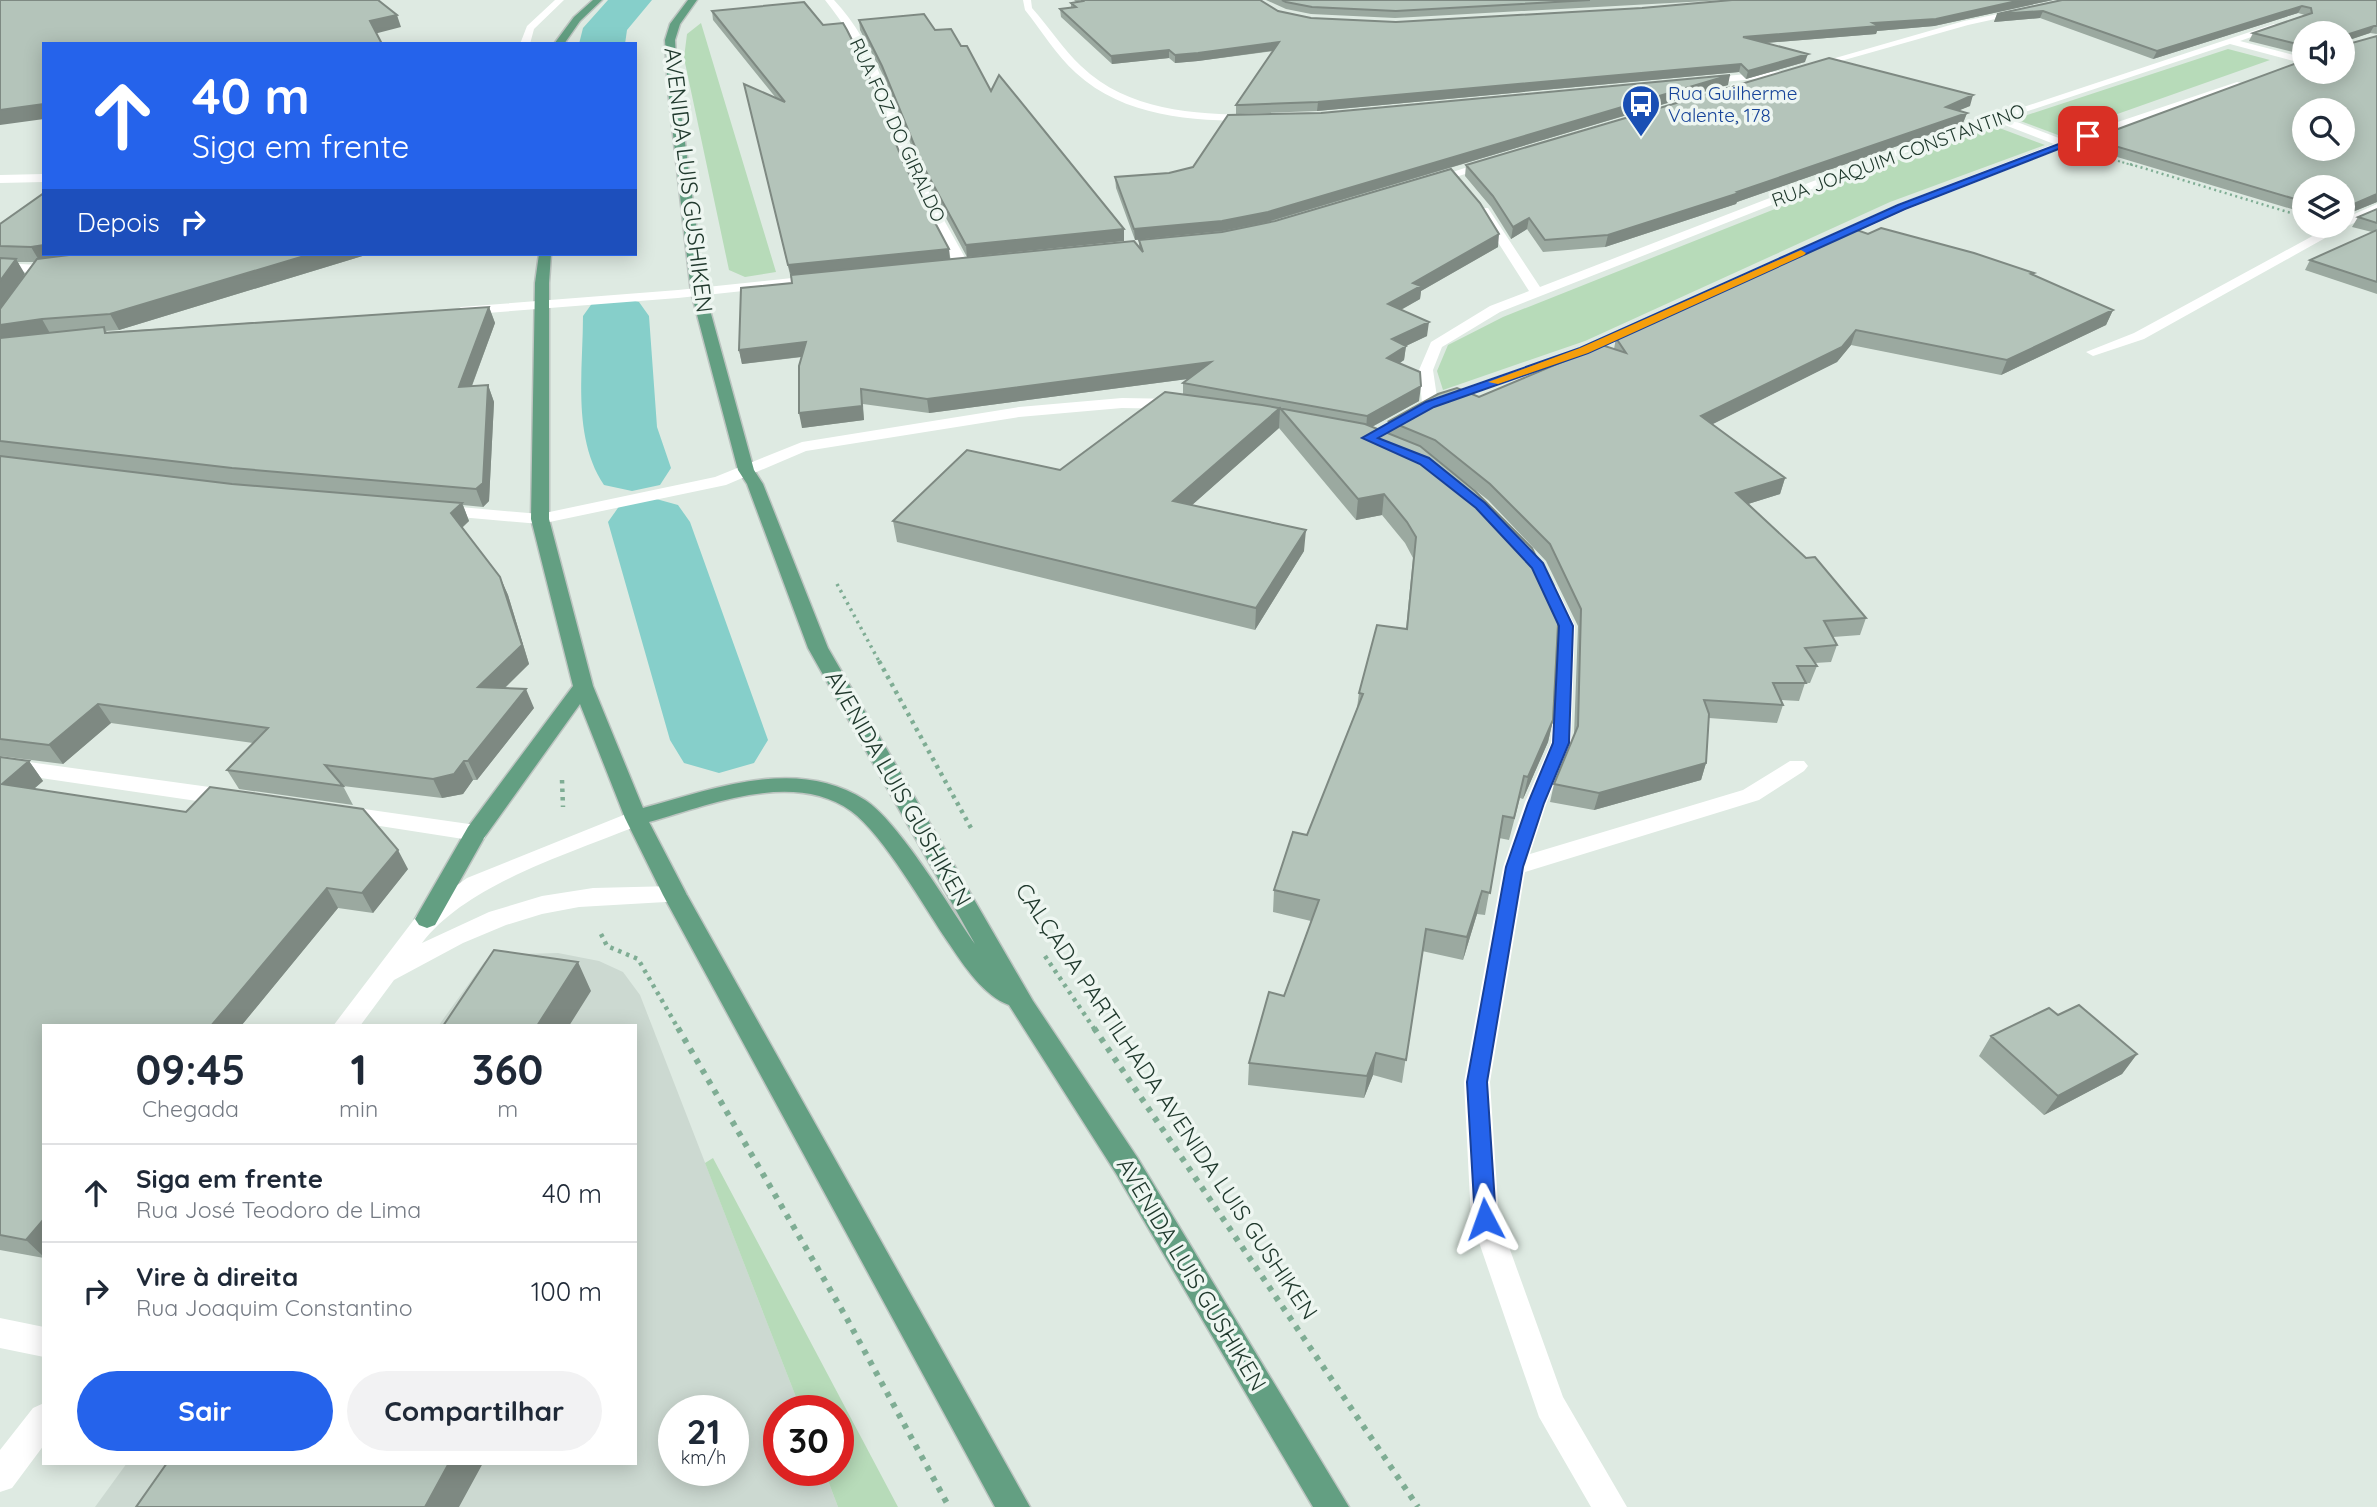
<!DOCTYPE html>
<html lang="pt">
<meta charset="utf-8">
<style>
body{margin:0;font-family:Quicksand,sans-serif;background:#f2f2f3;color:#1f2937;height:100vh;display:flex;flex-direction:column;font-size:26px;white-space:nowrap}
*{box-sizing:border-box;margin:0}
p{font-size:23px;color:#747a83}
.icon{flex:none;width:38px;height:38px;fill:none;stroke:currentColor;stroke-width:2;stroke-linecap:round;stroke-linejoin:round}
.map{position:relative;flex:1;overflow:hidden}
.details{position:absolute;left:42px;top:1024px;width:595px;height:441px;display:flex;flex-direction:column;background:#fff;border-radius:0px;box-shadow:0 4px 18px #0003}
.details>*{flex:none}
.guide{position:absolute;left:42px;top:42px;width:595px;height:214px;border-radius:0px;box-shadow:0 4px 18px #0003;background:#2563eb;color:#fff;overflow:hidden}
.tools{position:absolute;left:2292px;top:21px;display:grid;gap:14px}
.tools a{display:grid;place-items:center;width:63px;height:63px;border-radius:50%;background:#fff;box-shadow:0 4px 18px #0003;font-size:35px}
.speed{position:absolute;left:658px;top:1395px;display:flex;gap:14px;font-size:35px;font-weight:700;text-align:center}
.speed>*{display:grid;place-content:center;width:91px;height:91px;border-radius:50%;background:#fff;box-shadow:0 4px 18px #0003;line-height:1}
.speed small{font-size:18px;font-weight:400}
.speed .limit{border:10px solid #d22;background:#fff;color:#111}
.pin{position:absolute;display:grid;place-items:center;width:60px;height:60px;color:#fff;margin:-30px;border-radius:14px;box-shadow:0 4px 10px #0006}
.me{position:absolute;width:77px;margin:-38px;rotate:356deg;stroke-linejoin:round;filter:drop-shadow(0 0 5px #0008)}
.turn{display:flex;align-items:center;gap:24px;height:147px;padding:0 35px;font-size:32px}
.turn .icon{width:91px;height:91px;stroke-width:2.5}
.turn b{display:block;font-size:49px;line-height:60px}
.then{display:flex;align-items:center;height:66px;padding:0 35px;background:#0003;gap:14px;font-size:26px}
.eta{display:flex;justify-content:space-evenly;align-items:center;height:119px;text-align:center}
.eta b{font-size:42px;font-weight:700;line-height:49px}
.button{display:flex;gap:14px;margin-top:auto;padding:14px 35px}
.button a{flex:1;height:80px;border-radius:42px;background:#2563eb;color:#fff;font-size:28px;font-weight:700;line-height:80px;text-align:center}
.button a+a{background:#f2f2f3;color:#1f2937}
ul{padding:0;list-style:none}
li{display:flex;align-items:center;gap:21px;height:98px;padding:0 35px;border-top:2px solid #e0e1e3}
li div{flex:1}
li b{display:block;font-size:26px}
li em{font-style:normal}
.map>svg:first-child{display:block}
.built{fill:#ccd9d1;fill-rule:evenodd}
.green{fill:#b7dbb9}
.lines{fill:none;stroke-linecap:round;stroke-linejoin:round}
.river{fill:#86cfca;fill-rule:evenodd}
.major-casing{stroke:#bcc4c0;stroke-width:3}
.path-far4{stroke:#7fad94;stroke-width:2;stroke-dasharray:2 2.5;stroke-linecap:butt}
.path-far3{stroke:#7fad94;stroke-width:2.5;stroke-dasharray:2 3.5;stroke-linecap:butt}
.path-far2{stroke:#7fad94;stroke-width:3.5;stroke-dasharray:2.5 4.5;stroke-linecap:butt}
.path-far1{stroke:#7fad94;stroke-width:4.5;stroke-dasharray:3.5 5;stroke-linecap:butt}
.path{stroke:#7fad94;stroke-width:6;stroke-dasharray:5 7;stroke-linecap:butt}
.minor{fill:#fff;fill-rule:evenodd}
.major{fill:#639f82;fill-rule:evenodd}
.wall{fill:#9ba9a0;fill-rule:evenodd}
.shaded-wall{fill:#7e8982}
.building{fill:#b4c4ba;stroke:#7e8982;stroke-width:2;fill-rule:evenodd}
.route{fill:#2563eb;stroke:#184099;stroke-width:2}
.slow{fill:#f59e0b}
.labels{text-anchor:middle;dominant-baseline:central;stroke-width:7;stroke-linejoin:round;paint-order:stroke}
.far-transit-label{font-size:19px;fill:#164399;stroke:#eef6f1;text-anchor:start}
.far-street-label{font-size:19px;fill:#20392d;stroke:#eef6f1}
.street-label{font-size:23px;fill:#20392d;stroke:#eef6f1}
</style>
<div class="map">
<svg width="2377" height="1507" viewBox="0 0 2377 1507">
<rect width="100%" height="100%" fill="#deeae2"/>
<!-- built -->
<path class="built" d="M558,953l41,8 24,11 17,23 161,415h-22v60h45l14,37h-743l32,-44h508v-437l-196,-1 46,-64 37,-7zM674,1410h59v60h-59z"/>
<!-- green -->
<path class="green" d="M701,23l75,249 -31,5 -16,-7 -45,-212 3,-24z
M2228,49l42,11 -212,75 -43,-16z
M1994,126l51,19 -155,57 -305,139 -142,49 -6,-19 11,-26 55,-28 400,-159z
M713,1158l185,349h-60l-14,-37h14v-60h-37l-96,-247z"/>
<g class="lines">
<!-- river -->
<path class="river" d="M608,0h44l-25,30 -2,14h-46l4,-16z
M616,296l23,6 10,14 8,111 14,41 -11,17 -28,6 -28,-6c-32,-48 -21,-114 -21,-169l10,-14z
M649,497l29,8 12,17 78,218 -14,23 -35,10 -35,-10 -14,-23 -62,-218 12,-17z"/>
<defs>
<path id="major" d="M593,0h9l-22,21 -16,23h-10l20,-27z
M688,0h9l-17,24 -5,16 3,50 27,202 49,178 9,14 65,164 205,353 104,156 212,350h-36l-196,-332 -108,-170c-25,-9 -45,-39 -59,-60 -25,-36 -66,-110 -99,-134 -58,-41 -141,-6 -202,11l38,73 343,612h-35l-332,-612 -38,-77 -45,-114 -96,134 -49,87 -8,3 -8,-3 -4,-6 53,-92 105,-141 -42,-167 4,-236 4,-29h12l-2,29v236l44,167 50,122c71,-19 154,-52 222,-8 34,22 85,108 110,144l-167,-296 -61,-164 -9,-14 -47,-178 -23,-202 -3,-50 5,-16z"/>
</defs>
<!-- major casing -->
<use href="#major" class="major-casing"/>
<!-- path-far4 -->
<path class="path-far4" d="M2118,161l17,5"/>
<!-- path-far3 -->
<path class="path-far3" d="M2130,164l161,49"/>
<!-- path-far2 -->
<path class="path-far2" d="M837,584l43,79"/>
<!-- path-far1 -->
<path class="path-far1" d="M879,661l92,167
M562,780l1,27
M601,934l6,12 31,13 41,71
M1045,956l50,74"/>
<!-- path -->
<path class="path" d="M678,1028l168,289 103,190
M1094,1028l324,479"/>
<!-- minor -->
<path class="minor" d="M555,0h9l-30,29 -4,15h-10l7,-18z
M825,0h9c43,45 56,107 81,163 15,34 35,67 53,100l-2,3h-10c-20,-33 -39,-70 -54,-106 -24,-59 -36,-110 -77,-160z
M1023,0h8l1,8c17,19 31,41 49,58 47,45 112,48 173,49l5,3 -5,3c-62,0 -130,-4 -178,-48 -20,-18 -34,-42 -51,-63z
M2065,0h17l-114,25 -159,45 -5,-3 160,-46z
M2274,24l8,2 -42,15 65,17v6l-75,-20 -223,74 57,22 173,-58 9,2 -178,62 -162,64 -317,144 -142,49h-9l-3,4h-10l-3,-3 -3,-34 12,-28 59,-36 39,-15 -51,-80 2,-3h8l52,79 351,-136zM1997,122l57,22 -156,60 -319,144 -142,49 -4,-27 9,-23 58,-35 399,-157z
M1783,71l4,1v4l-86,8 -5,-3 5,-3z
M1493,159l6,3 -2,2 -70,22 -6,-4z
M44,174v8l-44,1v-8z
M2377,204v9l-32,14 -201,112 -51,17 -7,-4 48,-19 197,-107h12v-7z
M0,263l40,2 7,4 -20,24 -22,35 -5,1v-15l30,-42 -30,-1z
M820,275l7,4 -2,3 -147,16 -217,17 -7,-4 7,-4 217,-17z
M1122,398l56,1 8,5 -8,5 -56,-1 -103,9 -213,34 -80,34 -186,39 -103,-9 -9,-5 9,-5 103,9 175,-37 87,-35 217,-35z
M1547,581l9,5 19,40 -4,117 -24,59 -17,52 213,-64 47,-29h14l4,5 -4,5 -45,29 -234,72 -35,210 9,137 64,178 64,110h-36l-52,-90 -68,-198 -7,-137 39,-215 22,-65 26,-59 6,-117 -19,-40z
M0,758l231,32 8,3 3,5 -3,5 -8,3 -231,-34z
M343,806l133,19 8,2 3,6 -3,6 -8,2 -141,-22 -3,-5 3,-5z
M636,810l8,3 3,5 -3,5c-69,29 -177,60 -222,120l67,-31 53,-16 51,-8 82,-2 8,3 4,6 -4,6 -104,6 -37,7 -36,11 -43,18 -69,37 -34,46h-27l86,-113 48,-35z
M0,1318l44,9v30l-44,-9z
M44,1403v42l-32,43 -12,4v-42l33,-42z"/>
<!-- major -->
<use href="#major" class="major"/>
</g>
<!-- wall -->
<path class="wall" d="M1074,0h186l18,11 33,7 85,4 246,-14 90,-8h321l-119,26 -57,5 -1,3 -110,9 39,19 -59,17 -7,-7 -422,39 -77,3h-4v-9l37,-54 -75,10 -23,2 -6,-5 -57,6 -51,-47 -1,-8 11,-1v-5l5,-1z
M1266,0h459l-330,18 -84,-4 -25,-5z
M2062,0h315v34l-7,-1 -24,8 -1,4 32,157 -32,13 -2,3v-31h-38v26l-218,-65 4,-9 252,-67 -38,-39v22l-56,-14 4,-8 52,-18 -7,-2 -145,46 -113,-41 -46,4 3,-8z
M712,11l192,153 45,85 1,10 189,-12v-7l83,-9 -87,9 -19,-52 -1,-11 54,-4 24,-6 128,-54 407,-28 -460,137 230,25 -77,44 -1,8 -19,11 26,26 -21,10 -2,14 -4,3 19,38 -47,26 15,6 2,-12 90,-24 135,-48 2,-11 252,-104 165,41 80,35 -7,15 -105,50 -150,-30 -14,17 -125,62 73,54 -5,16 -32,10 118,114 -6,17 -27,2 4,8 -6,17 -16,1 2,3 -7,17h-5l-6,18 -18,-1 2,5 -6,18 -68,-5 -3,45 -5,17 -107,30 -44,-8 4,-18 20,-49 4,-109 -32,-65 -58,-61 -56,-44 121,264 -5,22 -25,57 -3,-1 -11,42 -10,-2 -14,77 -8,-1 -14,46 -41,-9 -20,132 -29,-8 -9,23 -116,-13 1,-22 35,-67 27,-75 -38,-9 1,-22 33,-55 50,-127 2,-15 47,-64 7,-71 -8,-15 -23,-28 -26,5 -77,-92 -87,77 112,46 -49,79 -358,-88 -4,-21 167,-51 123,-76v-11l5,-4 -259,34 -66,-9 1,16 -62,8v-71l-60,7 -3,-14 53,-67 -46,-190 30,5 -63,-78z
M859,20l76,10 26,16 30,45 133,138v12l-157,16 -44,-82 -39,-98 -24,-47z
M1970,106l-11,4 8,3 -4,10 -226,79 -1,2 -131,43 -62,5 -16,-23 -16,10 -20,-32 -26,-31 1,-11z
M2377,209v85l-72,-24 5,-10 62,-28 -20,-5 6,-10z
M0,224l44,30h325l-250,76 -13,1 1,1 382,-25 6,16 -23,63 16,-1 6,17 -5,99 -6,6 -20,-2 6,16 -7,7 38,49 8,18 21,69 -24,24 29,20 -57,72h-4l-10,14 -21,4 -99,-12 10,19 -114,-16 -12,-19 26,-27 -142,-20 -48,41 -63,-8zM18,262h16l-11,15z
M0,757l29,4 14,20 -9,8 374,80 -35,44 -35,-5 -97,118h-197v232l-44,-8z
M2058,1015l79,39 -15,20 -78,41 -65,-59 12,-20z"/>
<!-- shaded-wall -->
<path class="shaded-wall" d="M2021,0h32l-119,26 -57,5 -1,3 -135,11 2,-8 130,-14z
M2302,6l-4,7 -145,46 4,-8z
M2043,11l-3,7 -46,4 3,-8z
M397,15l4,12 -27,7 -4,-13z
M2374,26l-4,7 -27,9 3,-7z
M1279,42l-1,8 -80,11 -23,2v-8z
M1169,50v8l-57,6 -1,-8z
M1808,54l-3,8 -59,17 2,-8z
M1741,64l-2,8 -422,39 1,-9z
M1730,75l-2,10 -461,137 -45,9 -87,9 -1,-11z
M1973,95l-3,11 -27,11 3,-10z
M44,104v15l-44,6v-15z
M1967,113l-4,10 -226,79 -1,2 -131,43 3,-12z
M2377,194v8l-32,13 2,-8z
M1529,218l-2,11 -16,10 2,-12z
M1124,229v12l-157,16 -1,-12z
M1499,234l-1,13 -77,44 -1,8 -34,19 2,-14 25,-21z
M44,245v9h66l-70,8 -9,-15z
M949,249l1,11 -159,16 -3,-11z
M311,254h58l-250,76 -9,-16z
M16,259l9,15 -25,35v-28z
M489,307l6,16 -30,81 -6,-17z
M2113,310l-7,15 -105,50 6,-15z
M42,319l9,16 -51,8v-18z
M1429,322l-2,14 -36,17 1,-14z
M1856,330l-5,15 -14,17 -140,70 4,-16z
M806,342l2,14 -66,8 -3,-14z
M1406,346l-2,14 -18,12 1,-14z
M1211,362l-1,14 -281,37 -2,-14z
M488,385l6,17 -5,99 -6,6 -7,-18z
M1421,386l-2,15 -53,29 1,-14z
M861,389l3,31 -62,8 -3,-15z
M1280,408l-1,20 -105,93 -1,-20z
M1785,478l-5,16 -48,15 4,-16z
M1384,494l-2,21 -26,5 2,-21z
M462,503l7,18 -11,10 -7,-18z
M1306,530l-2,21 -49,79 1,-22z
M500,577l8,18 21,69 -43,42 -8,-19z
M526,689l8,19 -57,72 -9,-19z
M98,704l13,19 -48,41 -14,-19z
M1553,720l-5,22 -25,57 5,-22z
M29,761l14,20 -27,23 -14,-20z
M464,761l9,19 -10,14 -21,4 -9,-19z
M1706,763l-5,17 -107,30 5,-17z
M398,850l10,19 -35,44 -11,-20z
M327,888l11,20 -97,118h-30z
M1482,891l-5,23 -14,46 4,-23z
M578,962l13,29 -22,35h-32z
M1376,1053l-3,22 -9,23 3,-22z
M2137,1054l-15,20 -78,41 14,-19z
M44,1219v38l-18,-17z
M449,1463h34l-24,44h-34z"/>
<!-- building -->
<path class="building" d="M0,0h378l19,15 -27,6 12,23h-338v60l-44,6z
M1082,0h178l18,11 33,7 85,4 246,-14 90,-8h289l-85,19 -63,4 6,3 -136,11 65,17 -60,17 -7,-7 -423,38 -78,3h-4l43,-63 -81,11 -23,2 -6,-5 -58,6 -51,-47 16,-2 -5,-4 12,-2z
M1282,0h308l-194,11 -84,-4 -26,-5z
M2062,0h315v26h-3l-28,9 -1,10 32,-9v158l-30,13 -1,7 -3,-1v-26h-38v15l-214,-63 214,-79v12h38v-39h-38v13l-52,-13 59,-20 -1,-5 -9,-2 -145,45 -114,-40 -46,3zM2305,110h38v39h-38z
M804,2l19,23 20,-2 4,7 19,38 38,96 45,85 -161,16 -44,-181 41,18 -73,-91z
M924,14l11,16 16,-1 10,17h6l24,45 8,-16 125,154 -158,16 -44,-81 -40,-98 -23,-46z
M1829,58l144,37 -27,12 21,6 -230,79 2,1 -131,42 -63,5 -16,-22 -16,9 -20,-31 -27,-31z
M1730,75l-462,137 -46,9 -88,8 -19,-52 54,-4 24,-6 35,-52 93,-2z
M1451,169l29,34 19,31 -86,49 8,3 -33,18 41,18 -37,17 14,7 -19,12 33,14 1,14 -54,30 -184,-33 28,-21 -284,37 -66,-10 1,17 -63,7v-47l7,-24 -67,8 2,-62 51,-5 -1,-8 343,-34 9,11 -4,-12 83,-8 53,-11z
M44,193v52l-13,2 -31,-1v-22z
M2377,209v14l-19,-6z
M1881,228l93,25 60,20 -3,1 82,36 -106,50 -151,-30 -14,17 -141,69 84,62 -49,15 70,65 9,-1 51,61 -42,3 13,24 -32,3 12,18h-20l9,17h-33l10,22 -79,-5 5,14 -3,49 -107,30 -45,-9 24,-58 3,-117 -31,-65 -60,-60 -55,-44 -46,-19 49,-27 19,-6 22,9 123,-52 24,8 -10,-15 238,-109 14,5z
M2377,230v52l-67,-22z
M77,254h234l-201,60 -68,5 -42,6v-16l37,-50z
M0,258l16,1 -16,22z
M489,307l-30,80 29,-2 -5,98 -7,6 -244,-21 -232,-27v-103l104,-11 1,6z
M1165,392l97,13 103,19 55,22 55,45 57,57 27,57 -6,115 -25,57 -4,-1 -10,42 -11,-2 -13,77 -8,-2 -15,46 -41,-8 -20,131 -30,-7 -9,23 -118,-13 20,-71 15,4 35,-96 -45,-10 19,-58 14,3 56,-141 -4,-1 18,-68 30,4 9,-92 -9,-15 -23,-28 -26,5 -78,-91 -107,93 133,29 -50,78 -363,-87 74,-71 93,20z
M0,456l232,28 230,19 -11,10 49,64 22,68 -44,42 48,2 -58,72h-4l-10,13 -21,5 -108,-14 18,21 -116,-16 41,-42 -170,-24 -49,41 -49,-6z
M0,757l29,4 -27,23 184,28 24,-25 153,22 35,41 -36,43 -35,-5 -116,138h-167v193l-18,21 -26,-5z
M494,950l84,12 -41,64h-94z
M2079,1005l58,49 -79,42 -67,-60 58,-28 9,7z
M167,1463h282l-24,44h-289z"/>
<!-- route -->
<path class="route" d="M2085,134l7,2 -187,73 -317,144 -154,54 -56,31 51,20 56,45 58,60 30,63 -4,117 -25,60 -21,64 -36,215 9,137 -3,7 -8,3 -7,-3 -3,-7 -8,-137 39,-215 22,-64 25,-60 6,-117 -27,-58 -56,-60 -56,-44 -58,-26 64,-36 154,-54 318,-143z"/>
<!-- slow -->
<path class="slow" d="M1801,250l5,3 -2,2 -216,98 -90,31 -10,-2 92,-34z"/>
<!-- icons -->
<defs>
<symbol id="bus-pin" viewBox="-11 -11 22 30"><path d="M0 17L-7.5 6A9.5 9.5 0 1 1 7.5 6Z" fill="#1a4fb4" stroke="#eef6f1"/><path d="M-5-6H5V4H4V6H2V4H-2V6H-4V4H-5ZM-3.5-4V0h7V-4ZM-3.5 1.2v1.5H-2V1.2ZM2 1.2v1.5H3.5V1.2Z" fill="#fff"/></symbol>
</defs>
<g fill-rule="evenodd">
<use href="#bus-pin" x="1619" y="82" width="44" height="60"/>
</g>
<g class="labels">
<!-- far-transit labels -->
<g class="far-transit-label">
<text x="1668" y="93">Rua Guilherme<tspan x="1668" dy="22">Valente, 178</tspan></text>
</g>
<!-- far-street labels -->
<g class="far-street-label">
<text transform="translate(898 130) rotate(65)">RUA FOZ DO GIRALDO</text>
<text transform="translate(1898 155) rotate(-20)">RUA JOAQUIM CONSTANTINO</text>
</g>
<!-- street labels -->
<g class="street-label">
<text transform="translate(689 180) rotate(83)">AVENIDA LUIS GUSHIKEN</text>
<text transform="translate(899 788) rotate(60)">AVENIDA LUIS GUSHIKEN</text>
<text transform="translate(1167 1101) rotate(56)">CALÇADA PARTILHADA AVENIDA LUIS GUSHIKEN</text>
<text transform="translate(1192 1274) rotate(59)">AVENIDA LUIS GUSHIKEN</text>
</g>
</g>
</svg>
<div class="tools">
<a><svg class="icon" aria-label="sound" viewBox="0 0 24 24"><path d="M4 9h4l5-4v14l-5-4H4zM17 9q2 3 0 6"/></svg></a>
<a><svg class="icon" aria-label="search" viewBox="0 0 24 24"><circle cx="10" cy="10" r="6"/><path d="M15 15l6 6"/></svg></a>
<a><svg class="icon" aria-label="layers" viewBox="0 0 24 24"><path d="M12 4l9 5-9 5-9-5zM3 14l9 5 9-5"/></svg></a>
</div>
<div class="speed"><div>21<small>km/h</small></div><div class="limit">30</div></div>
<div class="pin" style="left:2088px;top:136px;background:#d93025"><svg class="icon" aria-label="arrive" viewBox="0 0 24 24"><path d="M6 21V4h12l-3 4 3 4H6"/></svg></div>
<svg class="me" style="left:1485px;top:1219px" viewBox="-20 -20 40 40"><path d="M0-17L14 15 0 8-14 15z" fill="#2563eb" stroke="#fff" stroke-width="4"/></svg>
<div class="guide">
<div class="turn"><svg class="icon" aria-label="ahead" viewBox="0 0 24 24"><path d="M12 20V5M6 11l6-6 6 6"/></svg><div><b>40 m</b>Siga em frente</div></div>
<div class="then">Depois<svg class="icon" aria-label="right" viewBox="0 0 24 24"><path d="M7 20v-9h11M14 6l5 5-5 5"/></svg></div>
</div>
<section class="details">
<div class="eta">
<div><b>09:45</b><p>Chegada</p></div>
<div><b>1</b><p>min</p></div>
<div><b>360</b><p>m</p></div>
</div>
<ul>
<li><svg class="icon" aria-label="ahead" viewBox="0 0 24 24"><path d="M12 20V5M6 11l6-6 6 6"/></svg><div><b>Siga em frente</b><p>Rua José Teodoro de Lima</p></div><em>40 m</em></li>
<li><svg class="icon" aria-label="right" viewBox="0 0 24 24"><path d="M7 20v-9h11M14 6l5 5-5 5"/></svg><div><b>Vire à direita</b><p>Rua Joaquim Constantino</p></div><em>100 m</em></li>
</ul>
<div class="button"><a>Sair</a><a>Compartilhar</a></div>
</section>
</div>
